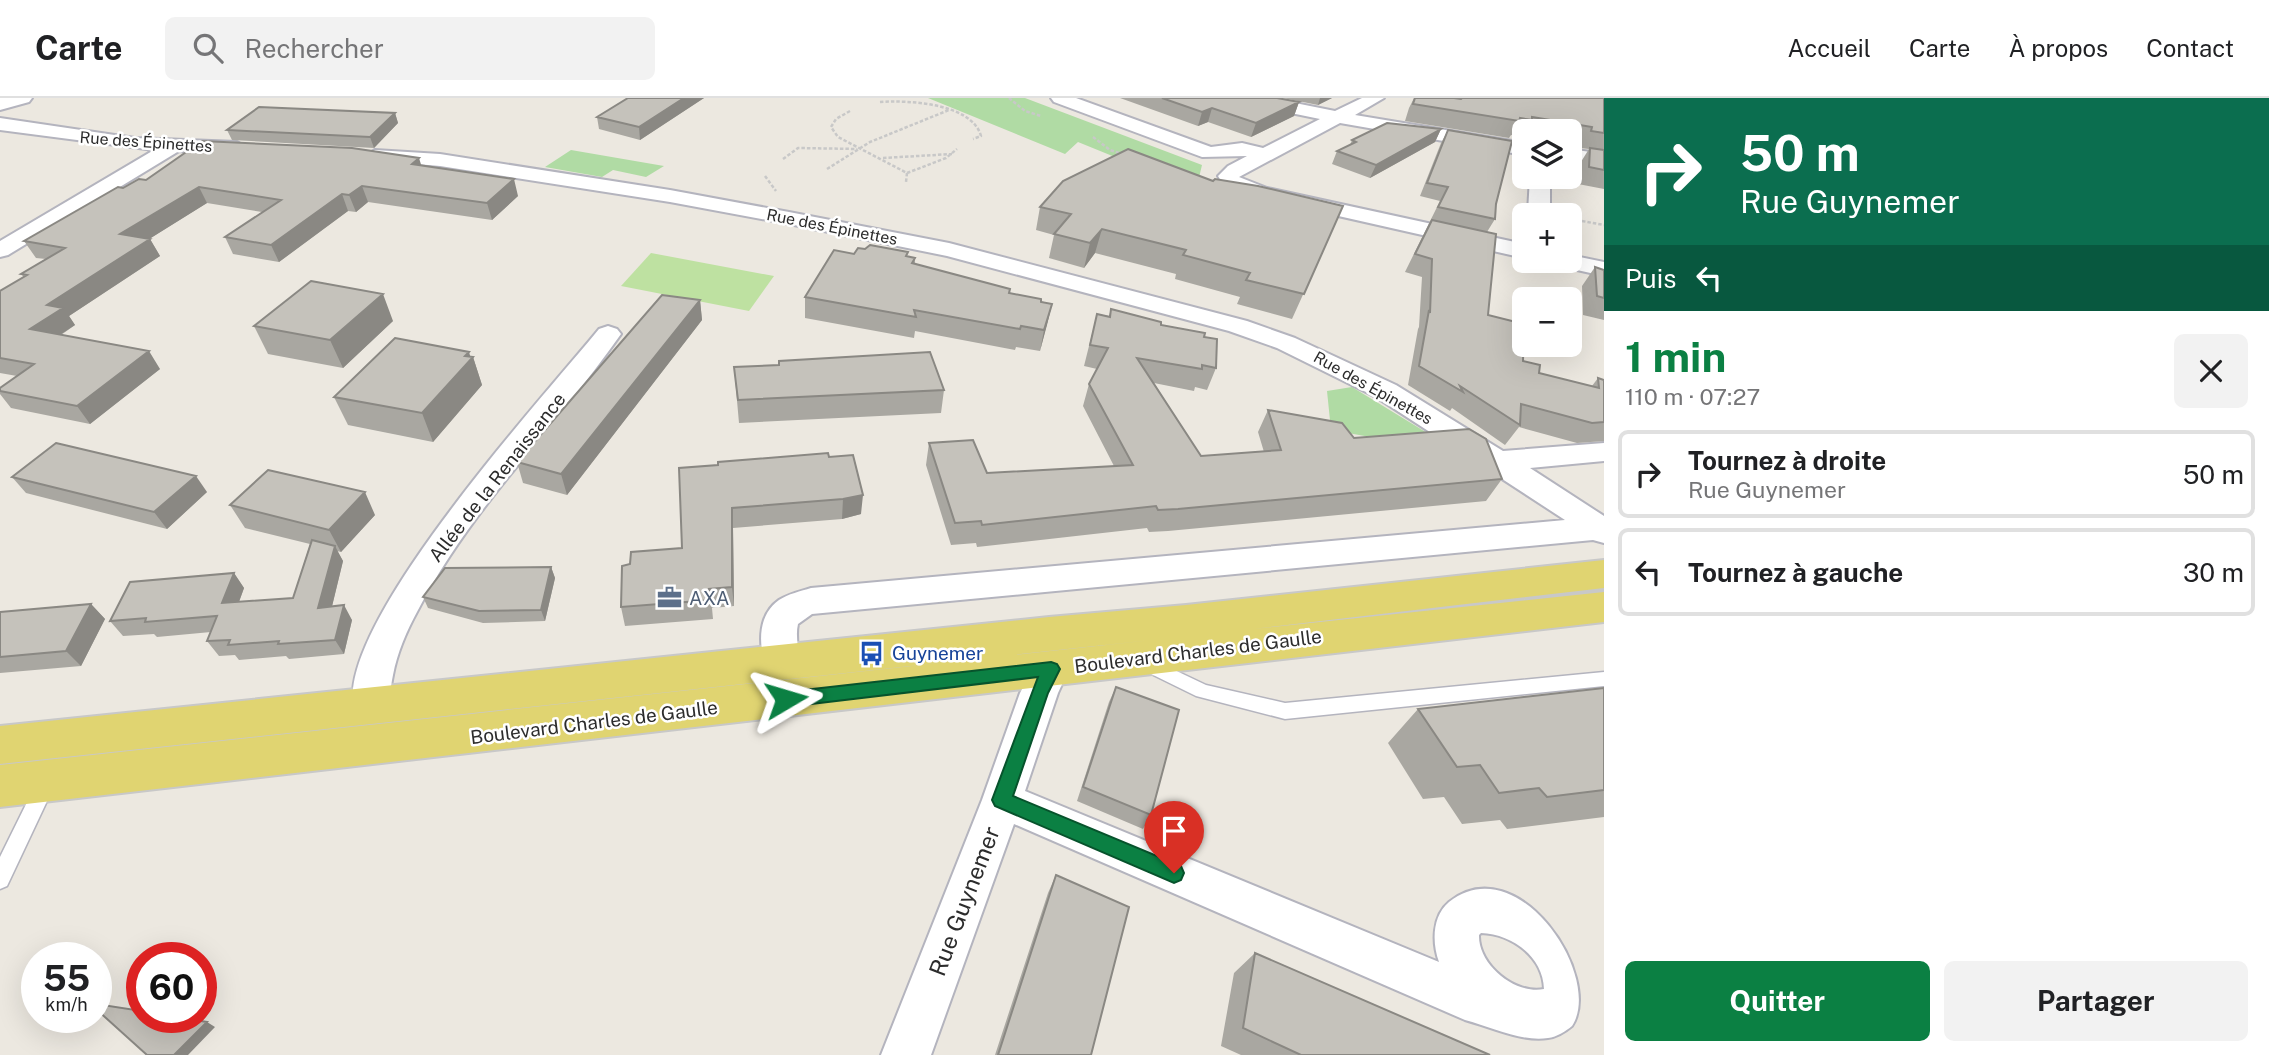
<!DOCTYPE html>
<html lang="fr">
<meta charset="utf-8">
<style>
body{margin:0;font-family:"Public Sans",sans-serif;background:#f2f2f2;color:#202124;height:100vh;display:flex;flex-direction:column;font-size:26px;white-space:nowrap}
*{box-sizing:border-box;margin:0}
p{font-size:23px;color:#757577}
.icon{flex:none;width:38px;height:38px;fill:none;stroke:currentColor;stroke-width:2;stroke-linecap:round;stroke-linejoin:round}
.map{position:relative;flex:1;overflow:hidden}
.panel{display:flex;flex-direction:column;background:#fff;width:665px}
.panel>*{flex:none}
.top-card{background:#0b6e4f;color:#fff;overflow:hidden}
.tools{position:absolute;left:1512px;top:21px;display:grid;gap:14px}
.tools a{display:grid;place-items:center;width:70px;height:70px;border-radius:10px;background:#fff;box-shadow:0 7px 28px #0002;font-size:35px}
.speed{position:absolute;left:21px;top:844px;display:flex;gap:14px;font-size:35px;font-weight:700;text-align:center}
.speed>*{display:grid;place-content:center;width:91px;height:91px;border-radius:50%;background:#fff;box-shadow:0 7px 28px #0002;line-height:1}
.speed small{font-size:18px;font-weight:400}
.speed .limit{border:10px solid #d22;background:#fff;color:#111}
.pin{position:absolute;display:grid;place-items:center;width:60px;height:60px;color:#fff;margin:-72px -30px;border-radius:50% 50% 50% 0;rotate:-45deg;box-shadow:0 0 7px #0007}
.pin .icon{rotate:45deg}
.me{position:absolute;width:77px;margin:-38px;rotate:83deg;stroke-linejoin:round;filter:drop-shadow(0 0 5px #0008)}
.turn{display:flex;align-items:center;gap:24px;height:147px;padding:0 21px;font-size:32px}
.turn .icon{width:91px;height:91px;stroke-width:2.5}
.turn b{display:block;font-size:49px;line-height:60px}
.then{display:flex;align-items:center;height:66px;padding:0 21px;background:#0003;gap:14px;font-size:26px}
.round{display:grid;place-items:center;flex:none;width:74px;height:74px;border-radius:10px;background:#f2f2f2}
.headline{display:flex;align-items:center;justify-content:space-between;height:119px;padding:0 21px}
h1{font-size:42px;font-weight:700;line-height:52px;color:#0b8043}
.cta{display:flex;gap:14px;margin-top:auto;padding:14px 21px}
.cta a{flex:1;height:80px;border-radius:10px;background:#0b8043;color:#fff;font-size:28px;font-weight:700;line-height:80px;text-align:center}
.cta a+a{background:#f2f2f2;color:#202124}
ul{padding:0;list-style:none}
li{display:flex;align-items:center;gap:21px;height:88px;margin:0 14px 10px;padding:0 7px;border:4px solid #e0e0e0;border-radius:10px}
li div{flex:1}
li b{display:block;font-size:26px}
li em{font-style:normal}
header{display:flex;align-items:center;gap:42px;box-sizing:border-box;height:98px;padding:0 35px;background:#fff;border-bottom:2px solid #e0e0e0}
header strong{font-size:33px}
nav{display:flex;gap:38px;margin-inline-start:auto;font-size:24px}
.search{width:490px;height:63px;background:#f2f2f2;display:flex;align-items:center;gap:18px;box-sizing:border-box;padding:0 24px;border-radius:10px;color:#757577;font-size:26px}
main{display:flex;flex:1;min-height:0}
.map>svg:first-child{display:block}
.green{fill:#b0dba4}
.pitch{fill:#bee1a1}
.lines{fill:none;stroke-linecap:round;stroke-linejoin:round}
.lane-casing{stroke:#b4b4be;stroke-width:3}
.street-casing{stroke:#b4b4be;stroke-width:4}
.secondary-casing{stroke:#b4b4be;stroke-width:4}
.primary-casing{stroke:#c8c8c8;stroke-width:4}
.path{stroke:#c8c8c8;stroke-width:2.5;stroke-dasharray:3.5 2;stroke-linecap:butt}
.lane{fill:#fff;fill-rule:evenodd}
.street{fill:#fff;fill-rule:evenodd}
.secondary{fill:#fff;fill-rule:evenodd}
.primary{fill:#e0d471;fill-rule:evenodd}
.wall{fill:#a9a7a1}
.shaded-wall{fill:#8a8883}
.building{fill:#c5c2bb;stroke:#8a8883;stroke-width:2}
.route{fill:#0b8043;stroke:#07532c;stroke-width:2}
.labels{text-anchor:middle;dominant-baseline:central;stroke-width:5;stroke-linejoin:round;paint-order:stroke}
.far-street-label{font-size:16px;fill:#2c2c2c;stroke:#fff}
.street-label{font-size:19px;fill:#2c2c2c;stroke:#fff}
.service-label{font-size:19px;fill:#4e5e75;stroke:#fff;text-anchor:start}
.transit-label{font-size:19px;fill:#164399;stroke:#fff;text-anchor:start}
.near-street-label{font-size:23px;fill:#2c2c2c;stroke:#fff}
</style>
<header>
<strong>Carte</strong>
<div class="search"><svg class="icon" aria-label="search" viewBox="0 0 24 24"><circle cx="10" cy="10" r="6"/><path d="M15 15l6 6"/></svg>Rechercher</div>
<nav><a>Accueil</a><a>Carte</a><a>À propos</a><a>Contact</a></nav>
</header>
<main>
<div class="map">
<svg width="1604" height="957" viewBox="0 0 1604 957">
<rect width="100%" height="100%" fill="#ece8e0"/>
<!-- green -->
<path class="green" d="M928,0h97l177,67 -6,25 -118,-48 -13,12z
M571,52l93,16 -18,11 -33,-7 -11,7 -57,-10z
M1352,289l108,66 -129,-23 -4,-39z"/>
<!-- pitch -->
<path class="pitch" d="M651,155l123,23 -25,35 -128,-25z"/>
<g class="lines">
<defs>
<path id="lane" d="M1147,559l59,28 79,18 319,-31v14l-319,33 -89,-23 -55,-27 -3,-5 3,-5z
M46,677l7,3 2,6 -48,102 -7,3v-32l39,-79z"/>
<path id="street" d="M1051,0h25l135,49 31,-4 21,5 57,-29 -82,-17 -3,-4h35l65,13 27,-13h22l-29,17 169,28v12l-184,-32 -101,54 28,11 257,56v14l-270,-61 -30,-11 -6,-10 10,-10 19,-10 -45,1 -148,-55z
M0,20l135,20 102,4 10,6 -10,6 -58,-3 -171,104 -8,2v-16l154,-91 -154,-20z
M1570,51l34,5v12l-34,-5z
M375,52l65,4 230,36 119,22 160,31 298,78 48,17 101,47 107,66 101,-8v18l-74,7 74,48v27l-11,-3 -781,74 -14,10c-4,17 5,33 -3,48l-13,5 -13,-5c-11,-22 -13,-56 10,-72 9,-6 22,-9 32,-12l754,-68 -189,-123 -99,-49 -48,-17 -282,-75 -158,-32 -119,-22 -230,-36 -72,-6 -3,-4z
M1530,79h20v30l15,3 2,5h-36l-3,-3z
M1570,157l34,7v14l-45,-10 -3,-5h14z
M608,228l9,3 4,5c-65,93 -151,175 -203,276 -11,20 -21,43 -25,65 -3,14 -3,28 -10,41l-13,5 -13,-5c-38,-75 192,-325 242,-387z
M1051,556l13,5 5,10 -11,24 -33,98 414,171c-7,-19 -7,-46 10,-60 69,-55 155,75 123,124 -6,5 -15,11 -24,12 -27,4 -57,-11 -83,-18l-451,-196 -83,231h-50l101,-255 38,-107 18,-34zM1481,835c30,1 62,23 63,56 -28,6 -66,-24 -65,-54z"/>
<path id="secondary" d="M0,0h32l-3,4 -29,8z"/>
<path id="primary" d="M1604,462v28l-351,41 351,-37v30l-1604,185v-42l1161,-126 -1161,125v-38l1049,-109 137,-12z"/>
</defs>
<!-- lane casing -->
<use href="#lane" class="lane-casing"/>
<!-- street casing -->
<use href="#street" class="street-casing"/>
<!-- secondary casing -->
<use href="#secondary" class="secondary-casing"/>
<!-- primary casing -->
<use href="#primary" class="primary-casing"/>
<!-- path -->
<path class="path" d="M1009,0l16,13 16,5
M880,4c27,-2 92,1 101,34l-8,3
M850,13l-14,8 -5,8 7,10 69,36 -1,9
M1093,39l17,13 15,5
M883,60l69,-4
M783,61l15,-11 59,1
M827,71l43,-27 79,-32
M907,75l39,-15 11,-9
M765,78l11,15
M1582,123l22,4"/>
<!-- lane -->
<use href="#lane" class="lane"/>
<!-- street -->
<use href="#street" class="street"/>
<!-- secondary -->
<use href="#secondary" class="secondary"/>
<!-- primary -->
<use href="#primary" class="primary"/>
</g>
<!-- wall -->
<path class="wall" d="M628,0h76l-64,42 -41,-11 -2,-12z
M1120,0h157l22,4 -5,14 -43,21 -43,-15 -10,4z
M1283,0h49l-14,7z
M1414,0h190v91l-26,-5 1,-19 10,-16 -8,-1v-4l-11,-2v-11h-46l-2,6 -11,-2 -2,3 -104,-17 4,-13z
M395,15l3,10 -24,25 -142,-8 -5,-10z
M1441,31l-6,13 -65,36 -38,-14 5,-13 13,-6 2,-5z
M1448,32l48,74 -1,15 -8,13 1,83 35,46 16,12 53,13 6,-8 6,2v61l-27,2 -58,-16 -14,18 -53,-37 -2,3 -42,-26 10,-56 1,-2 3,-50 -17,-5 35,-71 -20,-5 21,-53z
M421,67l97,31 -26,24 -124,-18 -12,10 -8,-1 -69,51 -46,-8 -8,-17 37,-25 -55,-9 -58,36h1l10,17 -91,60 6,9 -14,10 99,34 -70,55 -79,-16 -11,-14v-6l17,-12 -17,-3v-82l24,-14 -3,-3 25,-15 -10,-1 -12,-17 99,-53 23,-8z
M1213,83l130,25 -51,113 -55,-15 3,-7 -65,-18 1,-5 -81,-21 -11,15 -35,-10 5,-23 -18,-5 4,-23z
M854,156l53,2 8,2v6l94,29 43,11 -12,47 -24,-4 -1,3 -100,-19 -1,7 -109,-20v-21z
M1595,169l9,3v50l-21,-5 -1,-29z
M700,202l2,20 -135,175 -44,-12 -6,-21z
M1111,211l50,16 43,12 12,31 -9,22 -12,-3 -1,4 -40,-8 47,73 63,-4 -6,-20 10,-22 86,28 148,41 -16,22 -318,30 -19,1 -2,-4 -170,19 -1,-4 -25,2 -25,-80 3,-22 58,30 127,-7 -31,-60 6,-22 8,-15 -13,-3 13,-52 12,2z
M393,223l-50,47 -75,-14 -14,-28z
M470,259h3l9,28 -49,57 -85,-17 -14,-28z
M734,269l210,23 -3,23 -202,10z
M829,359l32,57 -19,5 -109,9 1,78 -22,2 1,11 -88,7 -4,-19 9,-43 52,-16 -3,-80z
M12,379l195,15 -40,37 -141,-36z
M230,407l145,10 -34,37 -4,-1 6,10 -11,45 20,14 -8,34 -55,5 -3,-3 -47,4 -4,-5 -16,1 -12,-15 4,-9 -54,5 -3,-3 -31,2 -13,-15 124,-48 10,15 -5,14 54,-4 17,-54 -65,-16z
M551,469l4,11 -10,43 -62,2 -55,-15 -5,-11z
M91,506l14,15 -24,47 -81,7v-61z
M1116,589l35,128 -8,14 -66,-28 32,-99z
M1604,590v129l-97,12 -7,-9 -38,4 -18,-27 -21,2 -35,-56 30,-34z
M1056,777l35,180h-96l53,-162z
M1255,855l235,102h-249l-20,-9 13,-73z"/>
<!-- shaded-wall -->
<path class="shaded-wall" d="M684,0h20l-64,42 -1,-13z
M1320,0h12l-14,7z
M1299,4l-5,14 -43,21 5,-14z
M1212,10l-4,14 -10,4 4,-14z
M395,15l3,10 -24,25 -4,-11z
M1441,31l-6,13 -65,36 6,-13z
M419,60l5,16 -12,-10z
M514,81l4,17 -26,24 -5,-17z
M362,88l6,16 -12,10 -7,-17z
M199,89l8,16 -77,48 -10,-17z
M342,96l6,17 -69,51 -8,-17z
M1102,131l-7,24 -11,15 6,-25z
M150,141l10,17 -91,60 6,9 -32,21 -13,-17 17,-24z
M383,196l10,27 -50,47 -13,-28z
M700,202l2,20 -135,175 -6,-21z
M1052,206l-5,21 -7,26 4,-21z
M149,253l11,18 -70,55 -13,-18z
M469,254l2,7 2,-2 9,28 -49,57 -11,-29z
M196,378l11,16 -40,37 -13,-17z
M365,394l10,23 -34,37 -12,-22z
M863,397l-2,19 -19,5 1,-20z
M732,410l1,20 1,78 -2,-19z
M335,448l8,15 -15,62 -10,-15z
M551,469l4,11 -10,43 -4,-11z
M234,475l10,15 -11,30 -11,-15z
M91,506l14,15 -24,47 -15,-15z
M344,507l8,15 -8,34 -9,-14z
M207,924l8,5 -27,28h-14z"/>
<!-- building -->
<path class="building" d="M628,0h56l-45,29 -42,-10z
M1162,0h115l22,4 -43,21 -44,-15 -10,4z
M1415,0h39l7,1 1,-1h142v35l-13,-2 1,-4 -60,-10v3l-12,-2 -1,3 -106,-17z
M259,9l136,6 -25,24 -143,-7z
M1387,25l54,6 -65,36 -39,-14 19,-9 -4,-2z
M1448,32l64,11 -16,63 -1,15 -57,-12 10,-20 -21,-4z
M202,43l150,7 67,10 -7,6 102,15 -27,24 -125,-17 -13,9 -7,-1 -71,51 -46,-8 56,-37 -82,-13 -79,47 30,5 -103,66 16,3 -33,21 119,22 -72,55 -77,-15v-3l34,-24 -34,-6v-67l27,-16 -6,-1 44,-26 -41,-7 94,-54 5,1 16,-9 7,1z
M1590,50l14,2v20l-15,-3z
M1128,51l85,32 2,-2 43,7 85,20 -39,88 -58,-14 4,-7 -67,-18 3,-5 -84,-21 -12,14 -36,-9 17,-20 -31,-7 23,-26z
M1432,122l64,14 -8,81 36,9 -1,37 17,4 -1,8 60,15 -1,-10 6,2v42l-12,1 -71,-19 -1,21 -60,-39 3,6 -44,-26 10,-56 1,3 2,-54 -17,-5z
M870,147l38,7 -2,4 9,2 -3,5 98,26 -1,4 32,6v3l11,2 -8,26 -23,-4 -1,3 -106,-19 2,7 -111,-20 29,-47 20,4 4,-6 7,1z
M1595,169l9,3v28l-7,-2z
M311,183l72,13 -53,46 -76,-14z
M662,197l38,5 -139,174 -44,-12z
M1111,211l50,13v3l44,8 -1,4 13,2 -1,29 -14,-3v4l-65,-11 64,98 80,-6 -13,-40 74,13 12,15 115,-9 17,10 16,40 -324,30 -20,1 -2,-4 -174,19 -1,-4 -26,2 -26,-80 44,-3 14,33 146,-8 -44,-81 19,-36 -18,-3 7,-31 13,3z
M395,240l74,14 -4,4 8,1 -51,56 -88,-16z
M930,254l14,38 -206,10 -4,-33 45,-2v-4z
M56,345l140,33 -42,36 -142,-35z
M828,355l1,4 24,-2 10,40 -20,4 -111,9v79l-23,2 2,11 -90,7 1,-41 8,-2 1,-12 51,-4 -3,-80 39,-3v-3z
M268,372l97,22 -36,38 -99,-25z
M312,442l23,6 -17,62 26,-3 -9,35 -57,4 1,-3 -51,4 2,-5 -23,1 10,-25 -72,6 1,-4 -36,3 20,-39 104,-9 -12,30 71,-5z
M551,469l-10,43 -62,1 -56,-14 22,-29z
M91,506l-25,47 -66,6v-45z
M1116,589l63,23 -28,105 -68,-28z
M1604,590v102l-57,7 -8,-9 -40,5 -19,-28 -23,2 -39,-58z
M1056,777l73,32 -38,148h-93z
M1255,855l235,102h-189l-58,-27z
M96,906l46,7v6h33l32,5 -33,33h-27l-51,-46z"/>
<!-- route -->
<path class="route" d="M1051,564l6,2 3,5 -12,24 -35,103 168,70 3,7 -3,7 -7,3 -179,-77 -3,-6 46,-123 -252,30 -6,-2 -3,-6 3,-5 6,-2z"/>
<!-- icons -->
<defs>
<symbol id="office-bare" viewBox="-9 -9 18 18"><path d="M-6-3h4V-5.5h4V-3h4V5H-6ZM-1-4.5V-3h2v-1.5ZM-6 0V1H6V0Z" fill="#5c6f8a" stroke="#fff" stroke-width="2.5" paint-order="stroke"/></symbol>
<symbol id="bus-bare" viewBox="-9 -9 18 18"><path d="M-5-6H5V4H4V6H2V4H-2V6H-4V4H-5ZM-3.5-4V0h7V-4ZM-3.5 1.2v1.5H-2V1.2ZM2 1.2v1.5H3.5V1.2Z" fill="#1a4fb4" stroke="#fff" stroke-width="2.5" paint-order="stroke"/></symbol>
</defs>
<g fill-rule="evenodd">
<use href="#office-bare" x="652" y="482" width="35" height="35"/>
<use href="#bus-bare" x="854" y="538" width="35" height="35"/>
</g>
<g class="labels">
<!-- far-street labels -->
<g class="far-street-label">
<text transform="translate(146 44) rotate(4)">Rue des Épinettes</text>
<text transform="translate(832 129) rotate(11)">Rue des Épinettes</text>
<text transform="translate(1373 290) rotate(29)">Rue des Épinettes</text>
</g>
<!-- street labels -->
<g class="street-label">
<text transform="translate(497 379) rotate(-52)">Allée de la Renaissance</text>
<text transform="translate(1198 553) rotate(-7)">Boulevard Charles de Gaulle</text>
<text transform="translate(594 624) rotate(-7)">Boulevard Charles de Gaulle</text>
</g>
<!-- service labels -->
<g class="service-label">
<text x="689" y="500">AXA</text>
</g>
<!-- transit labels -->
<g class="transit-label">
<text x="892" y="555">Guynemer</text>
</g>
<!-- near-street labels -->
<g class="near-street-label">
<text transform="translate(964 803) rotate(-69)">Rue Guynemer</text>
</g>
</g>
</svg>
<div class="tools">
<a><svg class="icon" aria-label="layers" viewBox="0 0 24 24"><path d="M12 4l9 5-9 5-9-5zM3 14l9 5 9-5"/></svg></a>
<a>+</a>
<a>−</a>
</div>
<div class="speed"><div>55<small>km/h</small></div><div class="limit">60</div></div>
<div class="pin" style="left:1174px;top:775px;background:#d93025"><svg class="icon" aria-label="arrive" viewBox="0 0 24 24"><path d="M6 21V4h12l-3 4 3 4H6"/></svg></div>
<svg class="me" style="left:786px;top:601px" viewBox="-20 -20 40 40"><path d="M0-17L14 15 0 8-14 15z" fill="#0b8043" stroke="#fff" stroke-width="4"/></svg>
</div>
<section class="panel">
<div class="top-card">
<div class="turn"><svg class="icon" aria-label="right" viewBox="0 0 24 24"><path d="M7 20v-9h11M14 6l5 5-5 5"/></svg><div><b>50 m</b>Rue Guynemer</div></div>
<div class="then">Puis<svg class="icon" aria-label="left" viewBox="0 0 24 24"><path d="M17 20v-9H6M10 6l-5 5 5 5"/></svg></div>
</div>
<div class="headline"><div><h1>1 min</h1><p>110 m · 07:27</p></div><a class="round"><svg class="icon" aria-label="close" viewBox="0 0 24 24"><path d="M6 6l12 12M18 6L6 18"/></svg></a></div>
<ul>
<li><svg class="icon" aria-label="right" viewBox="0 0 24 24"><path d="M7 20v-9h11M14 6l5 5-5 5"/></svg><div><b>Tournez à droite</b><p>Rue Guynemer</p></div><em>50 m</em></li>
<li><svg class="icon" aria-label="left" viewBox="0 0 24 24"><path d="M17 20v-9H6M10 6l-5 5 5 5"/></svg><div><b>Tournez à gauche</b></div><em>30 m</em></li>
</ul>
<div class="cta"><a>Quitter</a><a>Partager</a></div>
</section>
</main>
